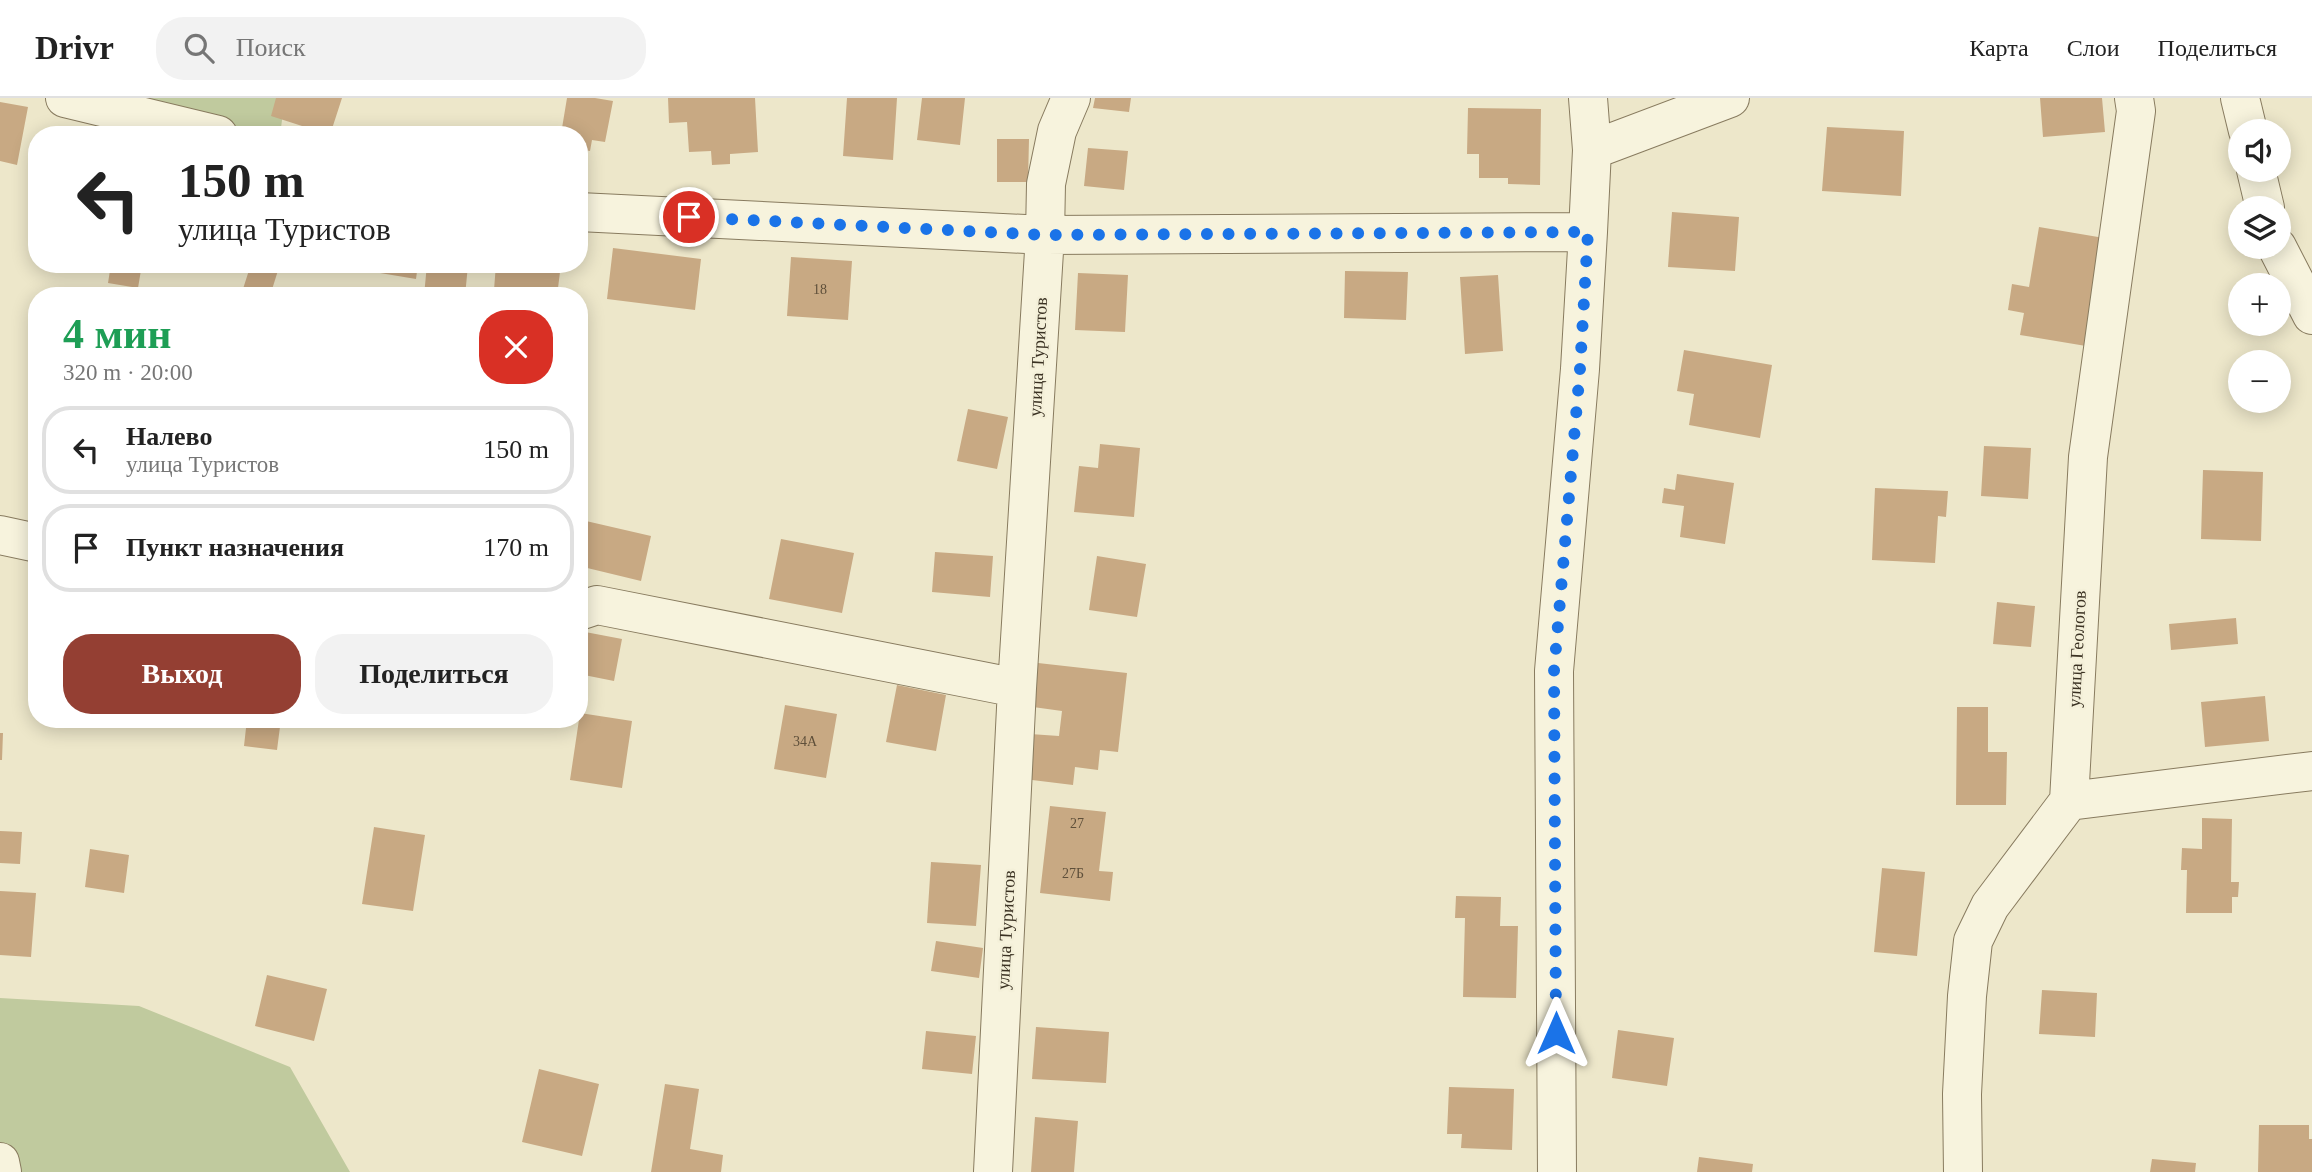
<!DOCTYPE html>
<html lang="ru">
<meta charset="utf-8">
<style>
body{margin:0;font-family:"Times New Roman",serif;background:#f2f2f2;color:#222;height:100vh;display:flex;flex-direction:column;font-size:26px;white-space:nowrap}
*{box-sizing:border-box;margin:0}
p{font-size:23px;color:#767676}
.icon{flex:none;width:38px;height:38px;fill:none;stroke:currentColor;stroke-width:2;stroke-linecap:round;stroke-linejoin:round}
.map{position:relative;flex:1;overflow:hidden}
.details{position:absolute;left:28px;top:189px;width:560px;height:441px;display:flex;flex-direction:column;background:#fff;border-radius:28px;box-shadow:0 4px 18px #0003}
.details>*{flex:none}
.top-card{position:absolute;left:28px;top:28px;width:560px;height:147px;border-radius:28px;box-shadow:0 4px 18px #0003;background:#fff;color:#222;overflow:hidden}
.controls{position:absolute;left:2228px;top:21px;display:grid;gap:14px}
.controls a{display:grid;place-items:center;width:63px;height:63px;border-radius:50%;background:#fff;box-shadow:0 4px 18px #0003;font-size:35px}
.pin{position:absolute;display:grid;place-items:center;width:60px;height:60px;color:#fff;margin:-30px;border:4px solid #fff;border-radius:50%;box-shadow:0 2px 7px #0007}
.me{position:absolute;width:77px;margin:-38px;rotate:0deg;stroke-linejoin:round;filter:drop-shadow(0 0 5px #0008)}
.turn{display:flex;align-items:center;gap:24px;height:147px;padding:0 35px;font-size:32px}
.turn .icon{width:91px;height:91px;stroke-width:2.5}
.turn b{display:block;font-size:49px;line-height:60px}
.round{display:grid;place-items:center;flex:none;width:74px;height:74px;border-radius:28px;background:#f2f2f2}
.headline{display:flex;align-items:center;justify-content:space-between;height:119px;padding:0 35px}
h1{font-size:42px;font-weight:700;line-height:52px;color:#1e9e55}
.primary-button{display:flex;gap:14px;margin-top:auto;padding:14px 35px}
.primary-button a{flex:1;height:80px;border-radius:28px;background:#943f33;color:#fff;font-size:28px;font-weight:700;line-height:80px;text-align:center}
.primary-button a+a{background:#f2f2f2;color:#222}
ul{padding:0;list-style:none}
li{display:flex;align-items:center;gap:21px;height:88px;margin:0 14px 10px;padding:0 21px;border:4px solid #e0e0e0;border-radius:28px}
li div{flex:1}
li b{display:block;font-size:26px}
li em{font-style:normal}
header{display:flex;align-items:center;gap:42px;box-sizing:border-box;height:98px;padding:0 35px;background:#fff;border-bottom:2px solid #e0e0e0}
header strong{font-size:33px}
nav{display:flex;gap:38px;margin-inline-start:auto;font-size:24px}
.search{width:490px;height:63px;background:#f2f2f2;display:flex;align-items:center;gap:18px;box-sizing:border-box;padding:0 24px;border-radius:28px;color:#767676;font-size:26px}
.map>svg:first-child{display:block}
.green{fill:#c0ca9e}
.building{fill:#c8a983}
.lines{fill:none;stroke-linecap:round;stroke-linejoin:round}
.minor-casing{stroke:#887b5f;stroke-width:40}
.minor{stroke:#f7f3dd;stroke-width:38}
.route{stroke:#1a73e8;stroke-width:12;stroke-dasharray:0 21.6}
.labels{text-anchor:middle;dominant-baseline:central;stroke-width:5;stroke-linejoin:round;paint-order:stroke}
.number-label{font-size:14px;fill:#5e4f3a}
.street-label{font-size:18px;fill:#3a3122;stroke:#f4f0d9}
</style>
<header>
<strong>Drivr</strong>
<div class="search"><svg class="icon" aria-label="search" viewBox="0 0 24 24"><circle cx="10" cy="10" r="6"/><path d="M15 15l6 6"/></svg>Поиск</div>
<nav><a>Карта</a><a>Слои</a><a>Поделиться</a></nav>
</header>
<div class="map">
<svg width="2312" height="1074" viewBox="0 0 2312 1074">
<rect width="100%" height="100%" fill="#ede7ca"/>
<!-- green -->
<path class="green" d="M131,0h154l-5,37h-16z
M0,900l139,8 151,61 60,105h-350z"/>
<!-- building -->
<path class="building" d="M276,0h66l-12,37 -59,-19z
M567,0h28l18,3 -8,41 -13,-2 -2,11 -11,-2v-14l-18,-1z
M668,0h87l3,54 -28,2v10l-18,1 -1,-14 -22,1 -2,-30 -18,1z
M847,0h50l-4,62 -50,-4z
M922,0h43l-5,47 -43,-5z
M1095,0h36l-2,14 -36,-4z
M2040,0h62l3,34 -62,5z
M0,4l28,5 -11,58 -17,-4z
M1468,10l73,1 -1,76 -32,-1v-6h-29v-24h-12z
M1827,29l77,4 -3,65 -79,-5z
M997,41h32l-1,43h-31z
M1088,50l40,3 -4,39 -40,-4z
M1672,114l67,5 -4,54 -67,-4z
M2039,129l65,11 -18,108 -66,-11 4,-22 -16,-3 4,-26 17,3z
M613,150l88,11 -6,51 -88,-11z
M791,159l61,4 -4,59 -61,-4z
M111,166h31l-4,24 -30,-5z
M251,166h29l-10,32h-15l-13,-4z
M369,166h49l-2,15 -48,-8z
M427,166l41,1 -3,31h-41z
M496,166h65l-4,32 -63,-6z
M1345,173l63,1 -2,48 -62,-2z
M1078,175l50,2 -3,57 -50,-2z
M1498,177l5,76 -38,3 -5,-77z
M1684,252l88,15 -12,73 -71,-13 5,-31 -17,-3z
M968,311l40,8 -11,52 -40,-8z
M1100,346l40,4 -6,69 -60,-5 5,-46 19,2z
M1984,348l47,2 -3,51 -47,-3z
M2203,372l60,2 -2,69 -60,-2z
M1677,376l57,9 -9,61 -45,-7 4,-31 -22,-3 2,-15 11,2z
M1875,390l73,3 -2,26 -8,-1 -3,47 -63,-3z
M586,423l65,15 -10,45 -62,-15v-17z
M781,441l73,14 -12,60 -73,-14z
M935,454l58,4 -3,41 -58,-5z
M1097,458l49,8 -9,53 -48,-7z
M1997,504l38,4 -4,41 -38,-3z
M2236,520l2,26 -67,6 -2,-26z
M580,533l42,8 -8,42 -35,-7z
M1038,565l89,10 -9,79 -18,-2 -2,20 -23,-3 -2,18 -49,-6 6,-45 29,2 3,-25 -29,-4z
M897,587l49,10 -10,56 -50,-9z
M2265,598l4,45 -64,6 -4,-45z
M785,607l52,9 -11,64 -52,-9z
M1957,609h31v45h19l-1,53h-50z
M580,615l52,8 -10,67 -52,-8z
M247,621h34l-4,31 -33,-4z
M0,635h3l-1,27h-2z
M1050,708l56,6 -7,59 14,1 -3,29 -70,-8z
M2202,720l30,1 -1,63h8l-1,15h-6v16h-46l1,-43h-6l1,-22 20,1z
M374,729l51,8 -12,76 -51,-7z
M0,733l22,1 -2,32 -20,-1z
M90,751l39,6 -5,38 -39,-6z
M931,764l50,3 -5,61 -49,-3z
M1882,770l43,4 -8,84 -43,-4z
M0,793l36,2 -5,64 -31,-2z
M1456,798l45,1 -1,29h18l-2,72 -53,-1 2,-79h-10z
M936,843l47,7 -4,30 -48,-7z
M267,877l60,14 -13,52 -59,-15z
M2042,892l55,3 -2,44 -56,-3z
M1036,929l73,5 -3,51 -74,-4z
M1618,932l56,8 -7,48 -55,-8z
M926,933l50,5 -4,38 -50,-5z
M539,971l60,15 -17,72 -60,-14z
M665,986l34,5 -9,60 33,6 -2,17h-70z
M1449,989l65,2 -2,61 -51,-2 1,-14h-15z
M1035,1019l43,4 -4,51h-43z
M2259,1027h50v14h3v33h-54z
M1699,1059l54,7 -1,8h-55z
M2152,1061l44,4 -1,9h-45z"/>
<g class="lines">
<defs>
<path id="minor" d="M65,0l153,37
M2240,0l8,33
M1592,52l138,-52
M2256,72l9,38
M579,114l466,23 543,-3
M2277,149l35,68
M0,437l37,8
M579,513l18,-6 420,83
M2069,703l243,-30
M0,1064l2,10
M993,1074l24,-484 28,-453 1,-51 11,-53 14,-33
M1557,1074l-3,-501 26,-302 8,-137 4,-82 -4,-52
M1963,1074l-1,-78 5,-98 6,-55 17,-35 79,-105 19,-344 48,-346 -2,-13"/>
</defs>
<!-- minor casing -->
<use href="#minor" class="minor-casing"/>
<!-- minor -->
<use href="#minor" class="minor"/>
</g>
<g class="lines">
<!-- route -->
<path class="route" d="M689,119l356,18 543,-3 -8,137 -26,302 2,362"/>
</g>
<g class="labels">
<!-- number labels -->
<g class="number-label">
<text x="820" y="191">18</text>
<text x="805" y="643">34А</text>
<text x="1077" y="725">27</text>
<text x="1073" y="775">27Б</text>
</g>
<!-- street labels -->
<g class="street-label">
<text transform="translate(1038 259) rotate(-87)">улица Туристов</text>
<text transform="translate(2077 551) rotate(-87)">улица Геологов</text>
<text transform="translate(1006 832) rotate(-87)">улица Туристов</text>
</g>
</g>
</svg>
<div class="controls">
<a><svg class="icon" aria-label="sound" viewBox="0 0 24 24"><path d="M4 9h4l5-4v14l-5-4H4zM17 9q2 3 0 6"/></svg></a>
<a><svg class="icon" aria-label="layers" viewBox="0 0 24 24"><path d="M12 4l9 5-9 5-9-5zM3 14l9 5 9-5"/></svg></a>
<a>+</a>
<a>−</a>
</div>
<div class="pin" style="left:689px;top:119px;background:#d93025"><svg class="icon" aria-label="arrive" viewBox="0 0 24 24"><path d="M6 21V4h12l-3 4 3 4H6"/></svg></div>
<svg class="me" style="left:1556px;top:935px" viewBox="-20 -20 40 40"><path d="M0-17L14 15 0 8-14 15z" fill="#1a73e8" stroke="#fff" stroke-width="4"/></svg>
<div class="top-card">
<div class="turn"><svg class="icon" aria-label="left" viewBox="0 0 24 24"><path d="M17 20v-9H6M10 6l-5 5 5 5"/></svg><div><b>150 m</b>улица Туристов</div></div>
</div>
<section class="details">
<div class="headline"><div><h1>4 мин</h1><p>320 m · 20:00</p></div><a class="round" style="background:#d93025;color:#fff"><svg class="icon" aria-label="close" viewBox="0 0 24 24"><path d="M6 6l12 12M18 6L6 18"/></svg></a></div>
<ul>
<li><svg class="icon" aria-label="left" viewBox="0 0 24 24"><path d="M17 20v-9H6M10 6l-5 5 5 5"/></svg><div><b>Налево</b><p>улица Туристов</p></div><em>150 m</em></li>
<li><svg class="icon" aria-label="arrive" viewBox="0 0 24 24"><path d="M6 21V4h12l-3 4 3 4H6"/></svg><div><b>Пункт назначения</b></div><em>170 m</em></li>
</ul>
<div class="primary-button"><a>Выход</a><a>Поделиться</a></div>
</section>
</div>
